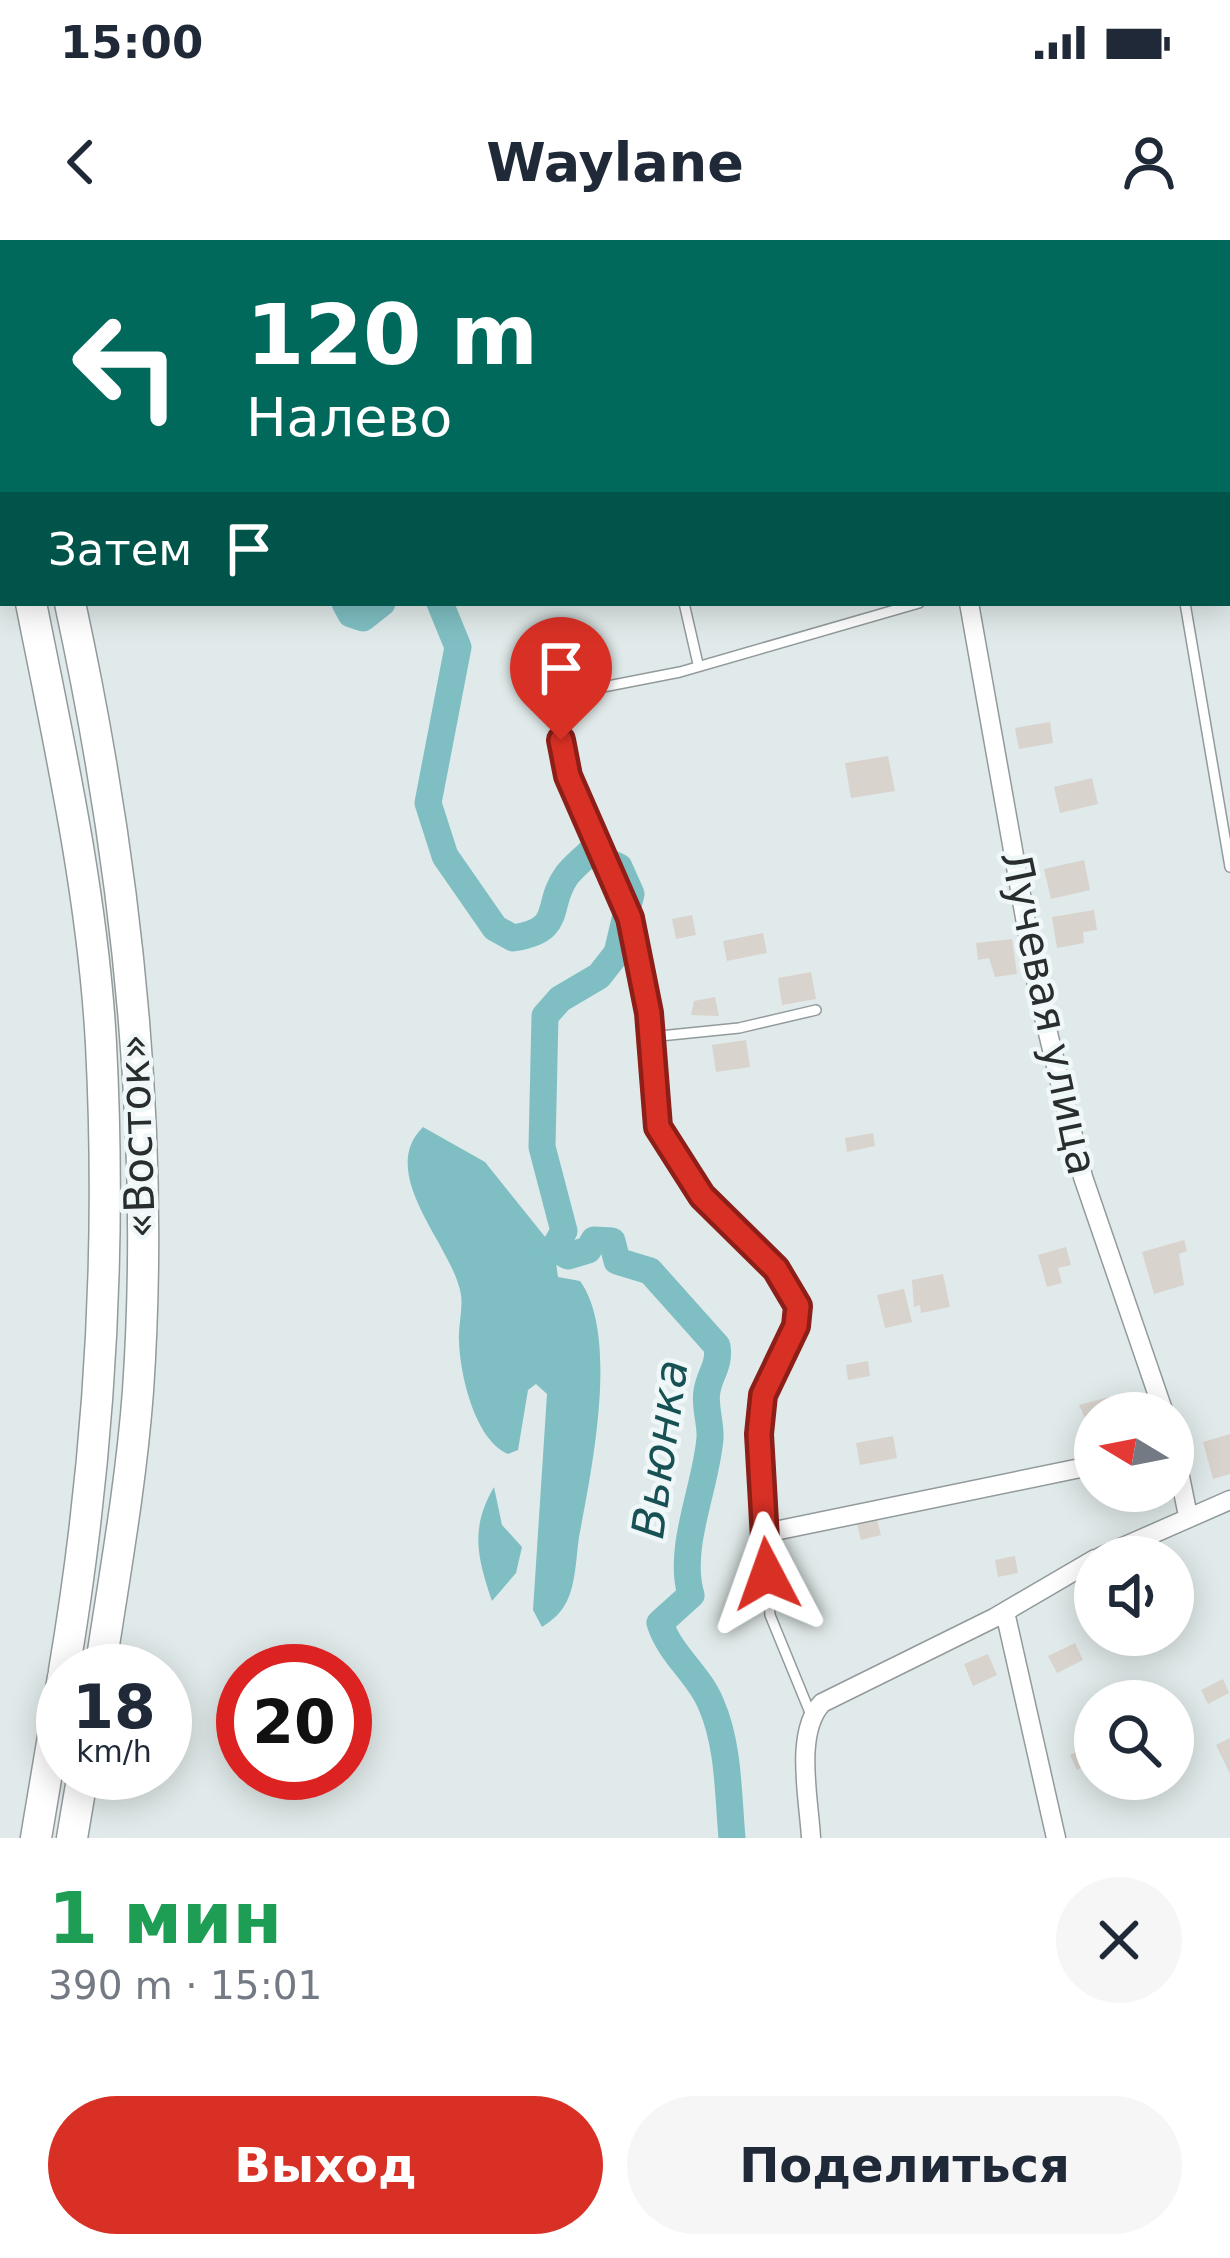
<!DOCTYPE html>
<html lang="ru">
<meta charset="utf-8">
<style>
body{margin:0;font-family:"DejaVu Sans",sans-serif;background:#f6f6f7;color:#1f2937;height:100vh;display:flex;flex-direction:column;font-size:45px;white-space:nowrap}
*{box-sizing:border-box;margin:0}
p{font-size:39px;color:#747a83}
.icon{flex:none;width:66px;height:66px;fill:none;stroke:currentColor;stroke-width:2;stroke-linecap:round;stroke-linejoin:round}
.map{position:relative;height:1598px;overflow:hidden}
.details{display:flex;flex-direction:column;background:#fff;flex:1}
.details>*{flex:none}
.guide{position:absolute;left:0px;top:0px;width:1230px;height:366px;box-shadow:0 6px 30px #0003;background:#00695c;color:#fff;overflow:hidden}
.needle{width:78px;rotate:280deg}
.fabs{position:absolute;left:1074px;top:1152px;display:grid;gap:24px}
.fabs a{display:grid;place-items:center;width:120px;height:120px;border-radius:50%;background:#fff;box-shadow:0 6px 30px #0003;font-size:60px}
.speed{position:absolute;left:36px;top:1404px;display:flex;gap:24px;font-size:60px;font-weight:700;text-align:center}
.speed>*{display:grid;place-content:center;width:156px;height:156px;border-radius:50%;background:#fff;box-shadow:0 6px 30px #0003;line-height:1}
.speed small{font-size:30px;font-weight:400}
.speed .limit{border:18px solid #d22;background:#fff;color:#111}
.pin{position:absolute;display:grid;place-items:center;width:102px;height:102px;color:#fff;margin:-123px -51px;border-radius:50% 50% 50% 0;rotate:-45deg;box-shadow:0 0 12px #0007}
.pin .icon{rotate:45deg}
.me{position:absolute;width:132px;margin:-66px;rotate:356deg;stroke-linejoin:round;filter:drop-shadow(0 0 9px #0008)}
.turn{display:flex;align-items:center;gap:42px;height:252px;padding:0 48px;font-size:54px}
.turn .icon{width:156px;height:156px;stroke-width:2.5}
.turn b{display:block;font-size:84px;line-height:102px}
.then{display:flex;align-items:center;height:114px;padding:0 48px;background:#0003;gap:24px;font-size:45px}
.round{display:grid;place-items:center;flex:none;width:126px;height:126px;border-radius:63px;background:#f6f6f7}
.summary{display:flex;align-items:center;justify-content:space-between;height:204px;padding:0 48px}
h1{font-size:72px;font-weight:700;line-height:90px;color:#1e9e55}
.action{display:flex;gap:24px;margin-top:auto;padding:24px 48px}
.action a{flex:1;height:138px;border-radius:72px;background:#d93025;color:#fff;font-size:48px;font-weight:700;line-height:138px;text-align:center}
.action a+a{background:#f6f6f7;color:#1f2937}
.status{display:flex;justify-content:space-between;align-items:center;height:84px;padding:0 60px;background:#fff;direction:ltr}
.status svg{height:33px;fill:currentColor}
header{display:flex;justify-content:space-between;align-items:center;height:156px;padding:0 48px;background:#fff;font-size:54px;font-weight:700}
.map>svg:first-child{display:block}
.water{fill:#7fbfc3}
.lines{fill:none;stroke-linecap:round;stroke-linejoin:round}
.river{stroke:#7fbfc3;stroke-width:27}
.building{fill:#d8d3cd}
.service-casing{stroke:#929a9b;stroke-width:12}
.minor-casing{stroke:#929a9b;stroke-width:21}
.trunk-casing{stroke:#929a9b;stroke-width:33}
.service{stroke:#fff;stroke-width:9}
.minor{stroke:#fff;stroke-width:18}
.trunk{stroke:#fff;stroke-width:30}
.route-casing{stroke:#8d1f18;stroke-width:30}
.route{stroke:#d93025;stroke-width:21}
.labels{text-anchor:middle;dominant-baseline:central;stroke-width:9;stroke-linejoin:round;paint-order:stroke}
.street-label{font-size:42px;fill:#2a2d2d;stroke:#eff7f8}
.water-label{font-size:45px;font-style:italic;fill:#185154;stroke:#eff7f8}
</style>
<div class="status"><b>15:00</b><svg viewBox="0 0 49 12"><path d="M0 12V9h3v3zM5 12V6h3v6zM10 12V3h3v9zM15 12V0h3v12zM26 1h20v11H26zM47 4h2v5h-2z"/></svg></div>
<header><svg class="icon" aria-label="back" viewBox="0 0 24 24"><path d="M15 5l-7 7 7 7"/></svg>Waylane<svg class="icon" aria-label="person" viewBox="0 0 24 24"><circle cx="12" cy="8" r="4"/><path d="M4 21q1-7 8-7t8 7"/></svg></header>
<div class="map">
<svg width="1230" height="1598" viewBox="0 0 1230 1598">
<rect width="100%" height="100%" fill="#e1eaea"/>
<!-- water -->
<path class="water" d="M423,887l62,35 69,86 4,29 22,4c40,55 11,192 -1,256 -3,20 -3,46 -12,64 -6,12 -14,19 -25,26l-9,-17 14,-216 -11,-10 -8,6 -10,60 -10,4c-33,-14 -48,-79 -49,-113 -1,-15 4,-31 2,-46 -7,-48 -86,-121 -38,-168z
M494,1247l8,38 20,22 -6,26 -24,28c-15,-44 -22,-73 2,-114z"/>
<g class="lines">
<!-- river -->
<path class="river" d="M536,3l3,-3
M345,363l6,11 12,4 19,-15
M440,363l18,44 -30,156 17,53 50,72 18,10c53,-8 31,-32 54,-63 6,-8 15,-15 22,-22l30,14 12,27 -14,59 -18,23 -39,23 -15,17 -3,131 22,84 -10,17 14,8 20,-6 6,-10 18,1 5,20 33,10 67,75c3,20 -7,27 -10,45 -3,14 4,32 3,47 -4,50 -33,109 -19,157l-31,28c10,32 39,51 51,81 18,41 17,90 21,134"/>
</g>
<!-- building -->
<path class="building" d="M1050,482l3,21 -34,6 -4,-21z
M888,516l7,35 -44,7 -6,-35z
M1092,538l6,26 -38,9 -6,-26z
M1084,620l6,30 -39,9 -7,-30z
M1094,670l3,20 -14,2 1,11 -27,5 -5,-31z
M692,675l4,20 -20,4 -4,-20z
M763,693l4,20 -40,8 -4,-20z
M1012,699l5,35 -22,3 -6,-19 -11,2 -2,-17z
M811,732l5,27 -34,6 -4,-27z
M715,757l4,19 -28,-1 3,-14z
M746,800l4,27 -34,5 -4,-27z
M873,893l2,13 -28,6 -2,-14z
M1184,1000l3,11 -8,3 5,31 -30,9 -12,-42z
M1066,1007l5,18 -13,3 4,15 -15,4 -9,-32z
M943,1034l7,33 -29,6 -1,-8 -6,2 -2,-27z
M904,1049l8,33 -27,6 -8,-33z
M868,1121l2,15 -22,4 -2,-15z
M1109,1157l4,16h-18l-2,22 -14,-30z
M1230,1194v40l-17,5 -10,-37z
M893,1196l4,22 -37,7 -4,-22z
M876,1276l5,19 -20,5 -5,-20z
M1015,1316l3,17 -20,4 -3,-17z
M1075,1403l8,17 -26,13 -9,-17z
M988,1414l9,21 -24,11 -9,-22z
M1223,1439l6,14 -21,11 -7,-14z
M1230,1498v36l-14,-29z
M1095,1502v18l-18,10 -7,-15z"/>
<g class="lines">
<defs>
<path id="service" d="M684,363l14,61
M1185,363l45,264
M650,797l89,-9 77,-18
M811,1475l-41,-100 -11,-181 11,-62 27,-46 1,-19 -22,-38 -74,-73 -43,-69 -10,-114 -19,-95 -62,-142 -14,-73 13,-9 113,-22 239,-69"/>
<path id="minor" d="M1146,0l4,3
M927,3l1,-3
M1227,9h3
M969,363l70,393 44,181 81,236
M1173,1202l15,74
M765,1293l330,-68
M1100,1317l130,-57
M1005,1372l51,226
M811,1598c-2,-39 -17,-105 11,-135l172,-85 101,-59"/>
<path id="trunk" d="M0,120l3,8
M0,233l3,10
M31,363c29,145 62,294 70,441 11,211 -2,420 -37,627
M70,363c56,258 86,524 68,788 -7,94 -24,187 -38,280
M36,1598l27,-161
M72,1598l11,-65"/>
</defs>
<!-- service casing -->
<use href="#service" class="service-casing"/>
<!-- minor casing -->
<use href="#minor" class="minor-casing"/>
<!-- trunk casing -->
<use href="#trunk" class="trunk-casing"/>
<!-- service -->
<use href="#service" class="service"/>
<!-- minor -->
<use href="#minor" class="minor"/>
<!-- trunk -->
<use href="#trunk" class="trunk"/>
</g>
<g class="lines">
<defs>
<path id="route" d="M561,500l7,36 62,142 19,95 9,114 44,69 74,73 22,37 -2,20 -33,69 -4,39 8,140"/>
</defs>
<!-- route casing -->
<use href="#route" class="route-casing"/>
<!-- route -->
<use href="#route" class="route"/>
</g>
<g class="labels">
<!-- street labels -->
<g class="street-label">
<text transform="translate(1049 773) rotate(78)">Лучевая улица</text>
<text transform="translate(137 896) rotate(-92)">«Восток»</text>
</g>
<!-- water labels -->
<g class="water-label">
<text transform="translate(660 1209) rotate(-82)">Вьюнка</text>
</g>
</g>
</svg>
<div class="fabs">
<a><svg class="needle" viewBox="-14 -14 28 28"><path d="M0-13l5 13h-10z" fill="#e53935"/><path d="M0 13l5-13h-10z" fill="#747a83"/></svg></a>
<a><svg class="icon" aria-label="sound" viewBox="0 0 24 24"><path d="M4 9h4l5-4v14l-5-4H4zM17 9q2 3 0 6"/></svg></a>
<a><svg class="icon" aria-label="search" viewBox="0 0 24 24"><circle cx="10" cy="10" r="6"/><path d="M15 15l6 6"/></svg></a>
</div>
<div class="speed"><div>18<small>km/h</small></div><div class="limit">20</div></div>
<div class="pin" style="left:561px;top:500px;background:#d93025"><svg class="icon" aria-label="arrive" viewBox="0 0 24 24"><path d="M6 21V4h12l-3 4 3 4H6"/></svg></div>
<svg class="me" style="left:767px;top:1334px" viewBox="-20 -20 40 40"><path d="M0-17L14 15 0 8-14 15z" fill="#d93025" stroke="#fff" stroke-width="4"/></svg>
<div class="guide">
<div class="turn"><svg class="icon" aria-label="left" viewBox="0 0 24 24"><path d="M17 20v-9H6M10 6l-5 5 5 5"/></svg><div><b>120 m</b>Налево</div></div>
<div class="then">Затем<svg class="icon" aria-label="arrive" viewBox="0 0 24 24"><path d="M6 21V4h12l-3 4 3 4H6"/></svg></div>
</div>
</div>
<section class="details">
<div class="summary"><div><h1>1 мин</h1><p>390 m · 15:01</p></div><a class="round"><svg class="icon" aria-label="close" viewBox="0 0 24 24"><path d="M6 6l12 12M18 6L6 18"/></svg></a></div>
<div class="action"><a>Выход</a><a>Поделиться</a></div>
</section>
